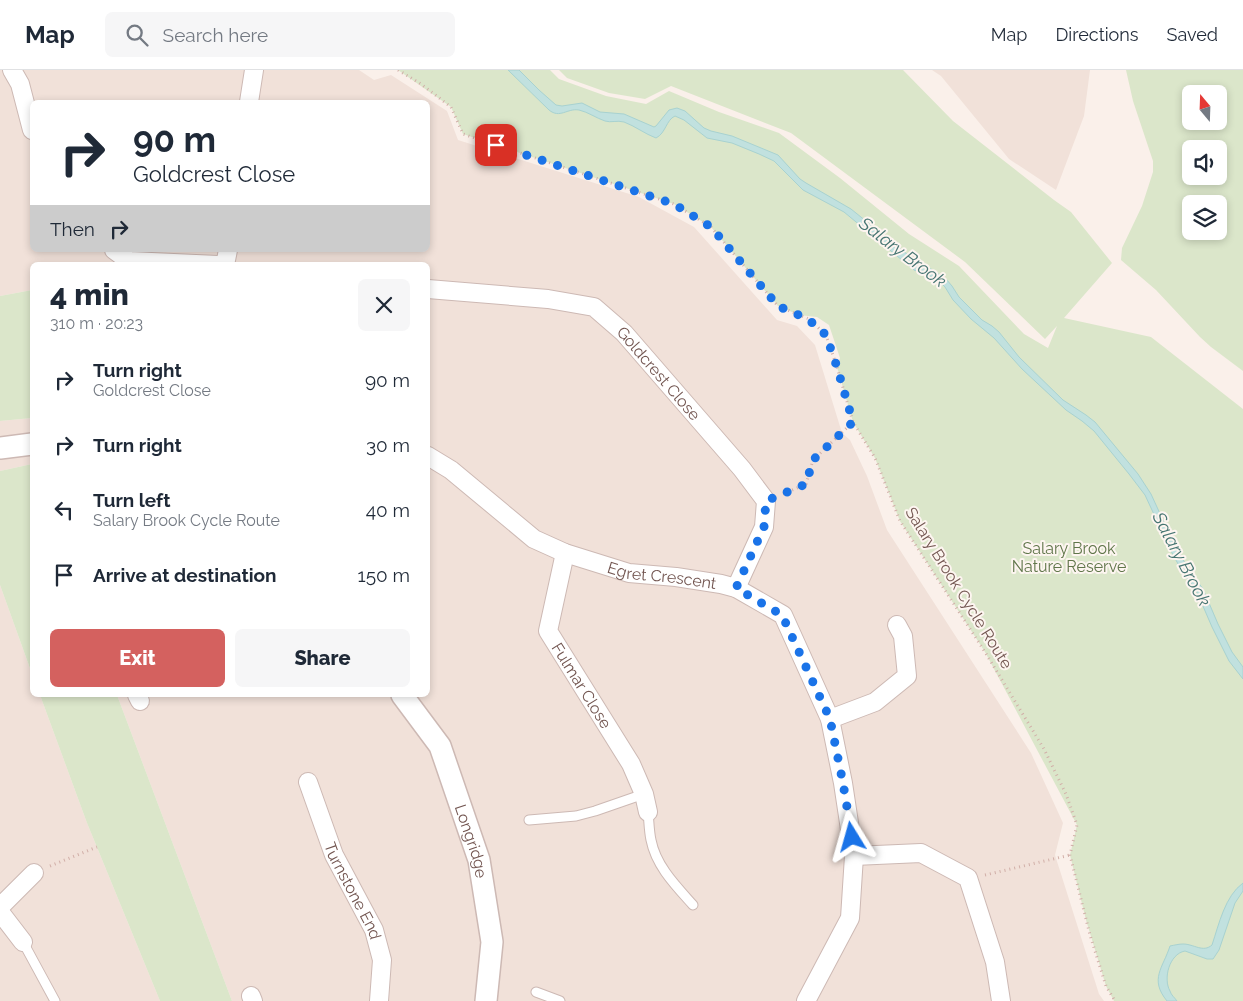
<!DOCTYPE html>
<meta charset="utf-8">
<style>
body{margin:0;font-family:Raleway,sans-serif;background:#f6f6f7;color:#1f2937;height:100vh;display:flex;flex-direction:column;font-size:19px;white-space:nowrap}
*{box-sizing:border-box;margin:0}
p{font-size:16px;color:#747a83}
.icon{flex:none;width:28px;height:28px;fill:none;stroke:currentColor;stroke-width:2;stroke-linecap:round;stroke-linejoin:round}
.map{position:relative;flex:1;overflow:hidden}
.drawer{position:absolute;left:30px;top:192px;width:400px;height:435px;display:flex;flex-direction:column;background:#fff;border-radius:8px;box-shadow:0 2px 8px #0003}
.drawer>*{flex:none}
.banner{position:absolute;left:30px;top:30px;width:400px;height:152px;border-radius:8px;box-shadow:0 2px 8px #0003;background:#fff;color:#1f2937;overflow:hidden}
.needle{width:32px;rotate:341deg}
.buttons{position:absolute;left:1182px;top:15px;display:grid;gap:10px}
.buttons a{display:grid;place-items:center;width:45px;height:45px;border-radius:8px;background:#fff;box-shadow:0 2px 8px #0003;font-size:25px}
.pin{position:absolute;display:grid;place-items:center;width:42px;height:42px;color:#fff;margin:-21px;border-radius:10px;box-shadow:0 2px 8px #0006}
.me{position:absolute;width:55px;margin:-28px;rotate:352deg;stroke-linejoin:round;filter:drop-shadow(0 0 4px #0008)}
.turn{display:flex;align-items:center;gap:18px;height:105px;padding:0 20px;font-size:22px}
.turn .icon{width:65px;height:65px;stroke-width:2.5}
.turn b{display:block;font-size:35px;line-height:42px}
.then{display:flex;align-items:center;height:48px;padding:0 20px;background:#0003;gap:10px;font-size:19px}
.round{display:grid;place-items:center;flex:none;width:52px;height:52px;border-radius:8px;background:#f6f6f7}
.head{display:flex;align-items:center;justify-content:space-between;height:85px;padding:0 20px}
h1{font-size:30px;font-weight:800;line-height:38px}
.primary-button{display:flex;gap:10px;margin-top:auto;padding:10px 20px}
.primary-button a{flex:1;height:58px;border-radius:8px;background:#d4615f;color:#fff;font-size:20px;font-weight:800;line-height:58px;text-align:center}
.primary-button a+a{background:#f6f6f7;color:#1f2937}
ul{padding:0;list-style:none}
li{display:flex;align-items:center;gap:15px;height:65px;padding:0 20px}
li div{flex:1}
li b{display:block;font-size:19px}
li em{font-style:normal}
header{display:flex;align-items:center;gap:30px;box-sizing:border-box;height:70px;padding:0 25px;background:#fff;border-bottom:1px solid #e0e1e3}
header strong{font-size:24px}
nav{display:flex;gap:28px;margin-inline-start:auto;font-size:18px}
.search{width:350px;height:45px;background:#f6f6f7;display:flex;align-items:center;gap:12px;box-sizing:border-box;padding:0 18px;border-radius:8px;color:#747a83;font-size:19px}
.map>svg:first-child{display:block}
.residential{fill:#f1e1d9;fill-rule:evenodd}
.green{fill:#dbe6ca;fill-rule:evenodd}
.water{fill:#c1e1df;stroke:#a8d2d0}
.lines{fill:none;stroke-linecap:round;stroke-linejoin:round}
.service-casing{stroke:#cdb9b4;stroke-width:11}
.minor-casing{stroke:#cdb9b4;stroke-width:20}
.tertiary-casing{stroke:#cdb9b4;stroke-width:24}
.path{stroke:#d1afa8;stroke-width:3;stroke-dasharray:1 4;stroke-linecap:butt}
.service{stroke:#fff;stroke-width:9}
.minor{stroke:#fff;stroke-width:18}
.tertiary{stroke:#fff;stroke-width:21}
.route{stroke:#1a73e8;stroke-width:9;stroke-dasharray:0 16.2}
.labels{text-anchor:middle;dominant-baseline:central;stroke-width:4;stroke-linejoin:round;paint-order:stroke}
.street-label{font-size:16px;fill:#725550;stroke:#fdf5f0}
.park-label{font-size:16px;fill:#60764a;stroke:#fdf5f0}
.water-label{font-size:18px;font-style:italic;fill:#467572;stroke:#fdf5f0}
</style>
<header>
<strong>Map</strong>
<div class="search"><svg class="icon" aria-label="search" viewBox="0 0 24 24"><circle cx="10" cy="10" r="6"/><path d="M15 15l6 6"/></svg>Search here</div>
<nav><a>Map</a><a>Directions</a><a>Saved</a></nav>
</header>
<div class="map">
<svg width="1243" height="931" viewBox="0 0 1243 931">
<rect width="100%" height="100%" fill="#faf0ea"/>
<!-- residential -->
<path class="residential" d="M0,0h359l15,10 17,-5 56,36 11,29 181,57 55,30 83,93 20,6 18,19 27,88 8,7 17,36 20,54 144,223 32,70 -8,32 44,139 5,7h-872l-115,-306h311v-430h-396v25l-32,6zM32,32h396v148h-396z
M932,0h158l-6,46 -28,74 -47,-31 -68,-83z
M32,348v46l-32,7v-50z
M0,515l32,89v21h8l47,128 73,178h-160z"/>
<!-- green -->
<path class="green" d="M398,0h152l9,9 47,17 40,8 23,-13 50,21 60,21 61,45 69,56 50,32 65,68 24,14 9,-22 -12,13 -80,-77 -174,-129 -120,-47 -26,13 -36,-6 -42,-15 -8,-8h344l50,51 101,79 17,12 41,51 -48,55 87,19 92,72v592h-129l-8,-15 -20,-66 -16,-65 7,-30 -92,-173 -85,-131 -25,-63 -22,-36 -16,-55 3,-9 -11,-33 -12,-8 -18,-2 -21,-9 -67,-79 -37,-23 -211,-70 -12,-27z
M1126,0h117v301l-32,-24 -11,-10 -44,-47 -35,-30 1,-12 20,-42 11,-34v-11l-20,-60zM1191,24h28v27h-28zM1191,79h28v27h-28zM1191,134h28v27h-28z
M32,220v128l-32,3v-125z
M32,394v210l-32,-89v-114z
M40,625h77l115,306h-72l-73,-178z"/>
<!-- water -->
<path class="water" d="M508,0h11l20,20 17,15 6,1 20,-3 18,9 24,2 30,13 2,-1 13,-16 8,-2 8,3 19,17 7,3 21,5 46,19 22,24 6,4 45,26 67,54 13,6 15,10 6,7 7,11 23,23 10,6 7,6 20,25 44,43 23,15 9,7 43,52 13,20 22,48 16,28 14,19 15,35 14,28 11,15v12l-14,-18 -17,-34 -16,-37 -13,-17 -12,-22 -26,-56 -16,-21 -35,-43 -12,-10 -16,-11 -44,-41 -28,-31 -23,-19 -18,-19 -8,-13 -6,-6 -11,-6 -14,-5 -70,-58 -41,-22 -29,-29 -15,-7 -27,-11 -25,-5 -23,-18 -9,-4c-9,4 -9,17 -19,22 -11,-4 -21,-12 -32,-16 -7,-2 -13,1 -19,-1 -9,-3 -17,-9 -26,-11 -12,-2 -19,9 -30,0z
M1243,813v8l-8,12 -16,47 -6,9h-6l-22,-8c-16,3 -22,28 -15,40 1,4 5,7 7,10h-10c-18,-22 -4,-33 3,-55 5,-1 9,-2 13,-2 11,0 20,9 29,1 7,-21 13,-49 31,-62z"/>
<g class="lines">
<defs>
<path id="service" d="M648,742c1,9 1,19 3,28 5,26 25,46 42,65
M529,750l47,-4 19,-5 49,-17
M23,872l32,59
M536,922l24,9"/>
<g id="minor">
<path d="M12,0l8,14 12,46"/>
<path d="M249,32l5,-32"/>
<path d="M114,180l15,11 89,4"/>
<path d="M225,195l3,-15"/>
<path id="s1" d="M428,219l120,10 46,8 30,26 118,136 24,32 -2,26 -28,61"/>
<path id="s2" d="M428,386l23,14 83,69 31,14 64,20 47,4 45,7 15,4 47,27 47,104 13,64 11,73 -4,62 -44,83"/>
<path id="s3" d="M565,483l-17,78 83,133 13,30 4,18"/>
<path d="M137,625l3,6"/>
<path d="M830,649l45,-17 32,-26 -4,-40 -6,-11"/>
<path id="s4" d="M308,712l26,73 40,75 8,30 -3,41"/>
<path d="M854,786l67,-3 47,25 27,84 6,39"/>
<path d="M0,837l34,-34"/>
<path d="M0,842l23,30"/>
<path d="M251,926l2,5"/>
</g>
<g id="tertiary">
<path d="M0,378l32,-4"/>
<path id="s5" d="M402,625l38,51 39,114 13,82 -6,59"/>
</g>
</defs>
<!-- service casing -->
<use href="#service" class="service-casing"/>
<!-- minor casing -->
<use href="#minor" class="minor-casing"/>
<!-- tertiary casing -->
<use href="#tertiary" class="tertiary-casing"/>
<!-- path -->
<path class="path" d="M398,0l23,14 30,23 12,27 211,70 37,23 67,79 31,13 17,16 11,32 16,55 22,36 25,63 85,131 59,97 22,45 11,31 -7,30 20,80 16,51 9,15
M783,424l23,-10 7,-24 40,-38
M50,796l47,-19
M985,805l85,-20"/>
<!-- service -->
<use href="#service" class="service"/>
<!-- minor -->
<use href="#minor" class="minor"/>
<!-- tertiary -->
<use href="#tertiary" class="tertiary"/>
</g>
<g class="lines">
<!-- route -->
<path class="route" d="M496,75l178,59 37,23 67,79 30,13 18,16 11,32 16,55 -40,38 -7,24 -40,17 -2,26 -28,61 46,27 48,104 13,64 9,54"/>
</g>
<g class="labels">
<!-- street labels -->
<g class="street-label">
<text stroke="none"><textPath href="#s1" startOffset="260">Goldcrest Close</textPath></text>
<text stroke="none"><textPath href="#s2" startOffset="269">Egret Crescent</textPath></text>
<text transform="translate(959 518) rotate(58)">Salary Brook Cycle Route</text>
<text stroke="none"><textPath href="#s3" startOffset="144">Fulmar Close</textPath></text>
<text stroke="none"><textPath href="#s5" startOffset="164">Longridge</textPath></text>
<text stroke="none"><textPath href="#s4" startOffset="118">Turnstone End</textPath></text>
</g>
<!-- park labels -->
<g class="park-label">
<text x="1069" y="478">Salary Brook<tspan x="1069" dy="18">Nature Reserve</tspan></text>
</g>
<!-- water labels -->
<g class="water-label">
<text transform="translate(903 182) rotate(37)">Salary Brook</text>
<text transform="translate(1182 489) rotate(62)">Salary Brook</text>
</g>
</g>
</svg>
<div class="buttons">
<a><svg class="needle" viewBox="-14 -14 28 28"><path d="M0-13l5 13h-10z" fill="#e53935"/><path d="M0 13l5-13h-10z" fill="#747a83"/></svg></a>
<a><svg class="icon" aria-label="sound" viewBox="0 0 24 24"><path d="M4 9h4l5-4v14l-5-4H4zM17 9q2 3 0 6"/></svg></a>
<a><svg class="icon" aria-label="layers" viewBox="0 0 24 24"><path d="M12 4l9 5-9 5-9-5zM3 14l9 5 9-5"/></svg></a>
</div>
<div class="pin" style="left:496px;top:75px;background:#d93025"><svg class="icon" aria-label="arrive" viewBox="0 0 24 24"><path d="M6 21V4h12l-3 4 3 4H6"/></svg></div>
<svg class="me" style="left:852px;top:767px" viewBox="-20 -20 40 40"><path d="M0-17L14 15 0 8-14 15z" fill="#1a73e8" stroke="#fff" stroke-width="4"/></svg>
<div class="banner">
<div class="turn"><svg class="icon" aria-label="right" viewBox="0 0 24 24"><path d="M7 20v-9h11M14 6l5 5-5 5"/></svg><div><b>90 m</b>Goldcrest Close</div></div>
<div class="then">Then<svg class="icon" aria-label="right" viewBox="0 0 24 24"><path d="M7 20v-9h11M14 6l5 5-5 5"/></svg></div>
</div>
<section class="drawer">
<div class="head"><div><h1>4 min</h1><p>310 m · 20:23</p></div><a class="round"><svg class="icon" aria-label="close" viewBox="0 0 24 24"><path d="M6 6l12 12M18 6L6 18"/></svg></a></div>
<ul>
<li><svg class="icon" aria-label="right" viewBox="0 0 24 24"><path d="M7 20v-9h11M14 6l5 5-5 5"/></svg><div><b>Turn right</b><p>Goldcrest Close</p></div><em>90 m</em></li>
<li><svg class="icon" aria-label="right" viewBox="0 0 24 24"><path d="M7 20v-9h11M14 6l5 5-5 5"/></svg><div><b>Turn right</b></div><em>30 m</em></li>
<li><svg class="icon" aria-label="left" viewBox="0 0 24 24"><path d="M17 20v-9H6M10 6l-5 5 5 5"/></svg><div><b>Turn left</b><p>Salary Brook Cycle Route</p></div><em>40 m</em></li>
<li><svg class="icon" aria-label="arrive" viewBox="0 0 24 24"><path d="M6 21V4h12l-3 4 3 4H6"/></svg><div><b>Arrive at destination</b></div><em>150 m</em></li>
</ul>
<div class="primary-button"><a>Exit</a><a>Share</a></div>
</section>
</div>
